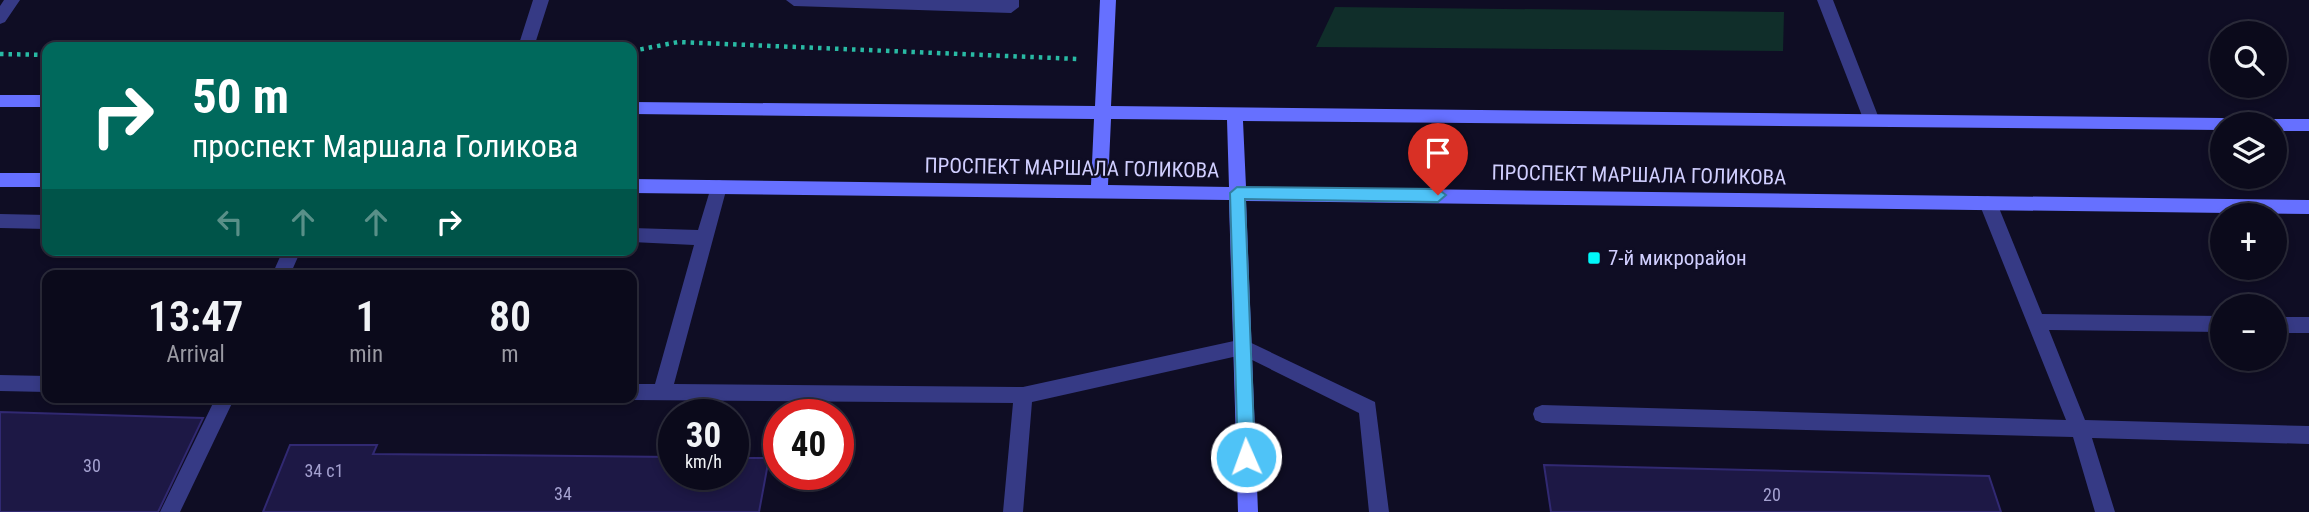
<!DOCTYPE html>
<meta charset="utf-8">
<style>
body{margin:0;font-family:"Roboto Condensed",sans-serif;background:#141324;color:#f1f3f6;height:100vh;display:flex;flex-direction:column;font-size:26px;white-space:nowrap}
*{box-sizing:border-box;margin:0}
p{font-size:23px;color:#9a9aa3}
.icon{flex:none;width:38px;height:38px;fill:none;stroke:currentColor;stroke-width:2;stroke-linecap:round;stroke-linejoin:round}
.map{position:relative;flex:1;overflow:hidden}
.side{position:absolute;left:42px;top:270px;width:595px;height:133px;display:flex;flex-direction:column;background:#0b0a1b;border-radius:14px;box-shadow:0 4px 10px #0003,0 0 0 2px #2b2b3a}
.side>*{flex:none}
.banner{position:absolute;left:42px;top:42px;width:595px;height:214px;border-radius:14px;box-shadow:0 4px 10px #0003,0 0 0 2px #2b2b3a;background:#00695c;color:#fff;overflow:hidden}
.buttons{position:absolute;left:2210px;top:21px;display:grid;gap:14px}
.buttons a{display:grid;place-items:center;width:77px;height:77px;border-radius:50%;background:#0b0a1b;box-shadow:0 4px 10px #0003,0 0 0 2px #2b2b3a;font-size:35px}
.speed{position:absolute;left:658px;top:399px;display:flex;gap:14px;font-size:35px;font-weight:700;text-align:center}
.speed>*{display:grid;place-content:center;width:91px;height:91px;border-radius:50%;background:#0b0a1b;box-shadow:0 4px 10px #0003,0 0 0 2px #2b2b3a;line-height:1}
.speed small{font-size:18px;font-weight:400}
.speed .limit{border:10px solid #d22;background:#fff;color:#111}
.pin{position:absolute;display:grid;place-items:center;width:60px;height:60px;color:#fff;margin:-72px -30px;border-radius:50% 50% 50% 0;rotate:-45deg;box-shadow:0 0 7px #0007}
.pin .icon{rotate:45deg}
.me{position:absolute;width:77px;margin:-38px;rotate:358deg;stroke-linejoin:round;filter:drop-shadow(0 0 5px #0008)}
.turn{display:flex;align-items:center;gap:24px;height:147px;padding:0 35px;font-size:32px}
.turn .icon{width:91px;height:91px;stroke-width:2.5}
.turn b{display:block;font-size:49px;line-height:60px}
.lanes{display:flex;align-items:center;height:66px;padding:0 35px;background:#0003;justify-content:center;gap:35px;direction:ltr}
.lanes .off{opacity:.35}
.eta{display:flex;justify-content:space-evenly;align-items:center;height:119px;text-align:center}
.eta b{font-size:42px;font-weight:600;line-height:49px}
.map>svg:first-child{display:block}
.green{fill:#102e2a}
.building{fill:#1d1845;stroke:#312972;stroke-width:2}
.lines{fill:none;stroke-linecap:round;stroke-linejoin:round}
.path{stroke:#29baa4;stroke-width:4.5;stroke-dasharray:3.5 5;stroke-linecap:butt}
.lane{fill:#363a85;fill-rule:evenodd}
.secondary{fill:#6670ff;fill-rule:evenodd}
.route{fill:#4fc3f7;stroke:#337fa1;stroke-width:2}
.poi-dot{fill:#00f8fa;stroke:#0f0d24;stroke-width:2.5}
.labels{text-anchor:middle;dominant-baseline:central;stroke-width:5;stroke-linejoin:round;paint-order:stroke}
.number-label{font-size:18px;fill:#a4a1d0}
.street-label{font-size:21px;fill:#d1cfff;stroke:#0f0d24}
.poi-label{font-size:21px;fill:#d1cfff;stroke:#0f0d24;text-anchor:start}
</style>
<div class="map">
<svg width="2309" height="512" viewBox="0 0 2309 512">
<rect width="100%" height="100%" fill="#0f0d24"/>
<!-- green -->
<path class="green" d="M1335,7l449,5 -1,39 -467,-4z"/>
<!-- building -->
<path class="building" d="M0,412l203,6 -45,94h-158z
M290,445h87l-4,9 301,3v17h59v-16h36l-10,54h-496z
M1544,465l445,11 12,36h-450z"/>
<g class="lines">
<!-- path -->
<path class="path" d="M632,51l46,-9 400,17
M0,54l47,1"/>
<!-- lane -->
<path class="lane" d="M4,0h16l-15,22 -5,2v-18z
M533,0h16l-15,47h-16z
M786,0h233v7l-8,6 -217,-7z
M1817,0h16l47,121 -2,5h-12l-2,-5z
M719,180l6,2 2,5 -53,197 349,3 220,-48 132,63 14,110h-20l-10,-99 -117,-58 -210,47 -9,110h-20l10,-109 -381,-3 -7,-2 7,-1v-13h23l39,-139 -62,-3v-14l66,2 13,-43 2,-5z
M1988,196l6,2 3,5 45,111 180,2v16l-173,-2 36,90 224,6v18l-217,-6 23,74h-20l-22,-75 -531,-14 -7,-3 -2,-6 2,-6 7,-3 524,15 -87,-217 3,-5z
M0,214l47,1v14l-47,-1z
M283,250h18l-11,25h-18z
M2275,317h34v16h-34z
M0,375l47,1v16l-47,-1z
M216,397h19l-55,115h-20z"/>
<!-- secondary -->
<path class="secondary" d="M1100,0h16l-5,106 1111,12 6,1 2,5h-8v6l-979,-9 3,66 1063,13v14l-1063,-13 12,311h-20l-9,-312 -597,-7v-14l459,6 3,-66 -462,-5v-12l463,4zM1111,119l116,1 2,67 -121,-2z
M0,95h47v12h-47z
M2275,119h34v12h-34v-7h-8z
M0,173h47v14h-47z"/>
</g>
<!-- route -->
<path class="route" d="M1237,187l201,2 8,6 -8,7 -193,-3 10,258 -2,6 -7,2 -6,-2 -2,-6 -8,-264z"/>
<!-- markers -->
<rect class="poi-dot" x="1587" y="251" width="14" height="14" rx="3.5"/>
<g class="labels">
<!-- number labels -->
<g class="number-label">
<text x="92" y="465">30</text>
<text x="324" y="470">34 с1</text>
<text x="563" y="493">34</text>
<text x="1772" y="494">20</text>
</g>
<!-- street labels -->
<g class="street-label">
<text transform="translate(1072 168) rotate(1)">ПРОСПЕКТ МАРШАЛА ГОЛИКОВА</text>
<text transform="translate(1639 175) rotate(1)">ПРОСПЕКТ МАРШАЛА ГОЛИКОВА</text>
</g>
<!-- poi labels -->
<g class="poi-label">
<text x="1608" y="258">7-й микрорайон</text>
</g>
</g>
</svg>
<div class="buttons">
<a><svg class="icon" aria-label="search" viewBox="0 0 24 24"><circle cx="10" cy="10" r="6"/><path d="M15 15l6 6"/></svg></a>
<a><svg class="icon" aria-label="layers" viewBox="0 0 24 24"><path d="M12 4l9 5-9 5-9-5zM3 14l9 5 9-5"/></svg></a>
<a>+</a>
<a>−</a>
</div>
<div class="speed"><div>30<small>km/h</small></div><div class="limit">40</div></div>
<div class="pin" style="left:1438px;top:195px;background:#d93025"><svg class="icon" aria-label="arrive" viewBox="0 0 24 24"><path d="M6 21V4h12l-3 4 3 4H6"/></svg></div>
<svg class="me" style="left:1246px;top:457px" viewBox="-20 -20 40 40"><circle r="17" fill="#4fc3f7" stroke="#fff" stroke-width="3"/><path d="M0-11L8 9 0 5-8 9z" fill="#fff"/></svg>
<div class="banner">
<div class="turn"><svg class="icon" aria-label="right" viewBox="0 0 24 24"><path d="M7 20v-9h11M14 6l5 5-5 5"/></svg><div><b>50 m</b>проспект Маршала Голикова</div></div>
<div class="lanes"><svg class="icon off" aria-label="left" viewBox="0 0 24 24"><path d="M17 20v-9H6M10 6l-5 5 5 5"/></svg><svg class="icon off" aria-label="ahead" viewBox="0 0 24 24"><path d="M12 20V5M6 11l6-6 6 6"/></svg><svg class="icon off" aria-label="ahead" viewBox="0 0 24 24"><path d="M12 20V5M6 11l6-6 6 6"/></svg><svg class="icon" aria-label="right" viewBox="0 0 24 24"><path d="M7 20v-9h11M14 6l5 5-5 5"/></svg></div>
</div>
<section class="side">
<div class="eta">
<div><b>13:47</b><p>Arrival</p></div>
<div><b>1</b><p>min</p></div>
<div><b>80</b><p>m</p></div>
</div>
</section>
</div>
